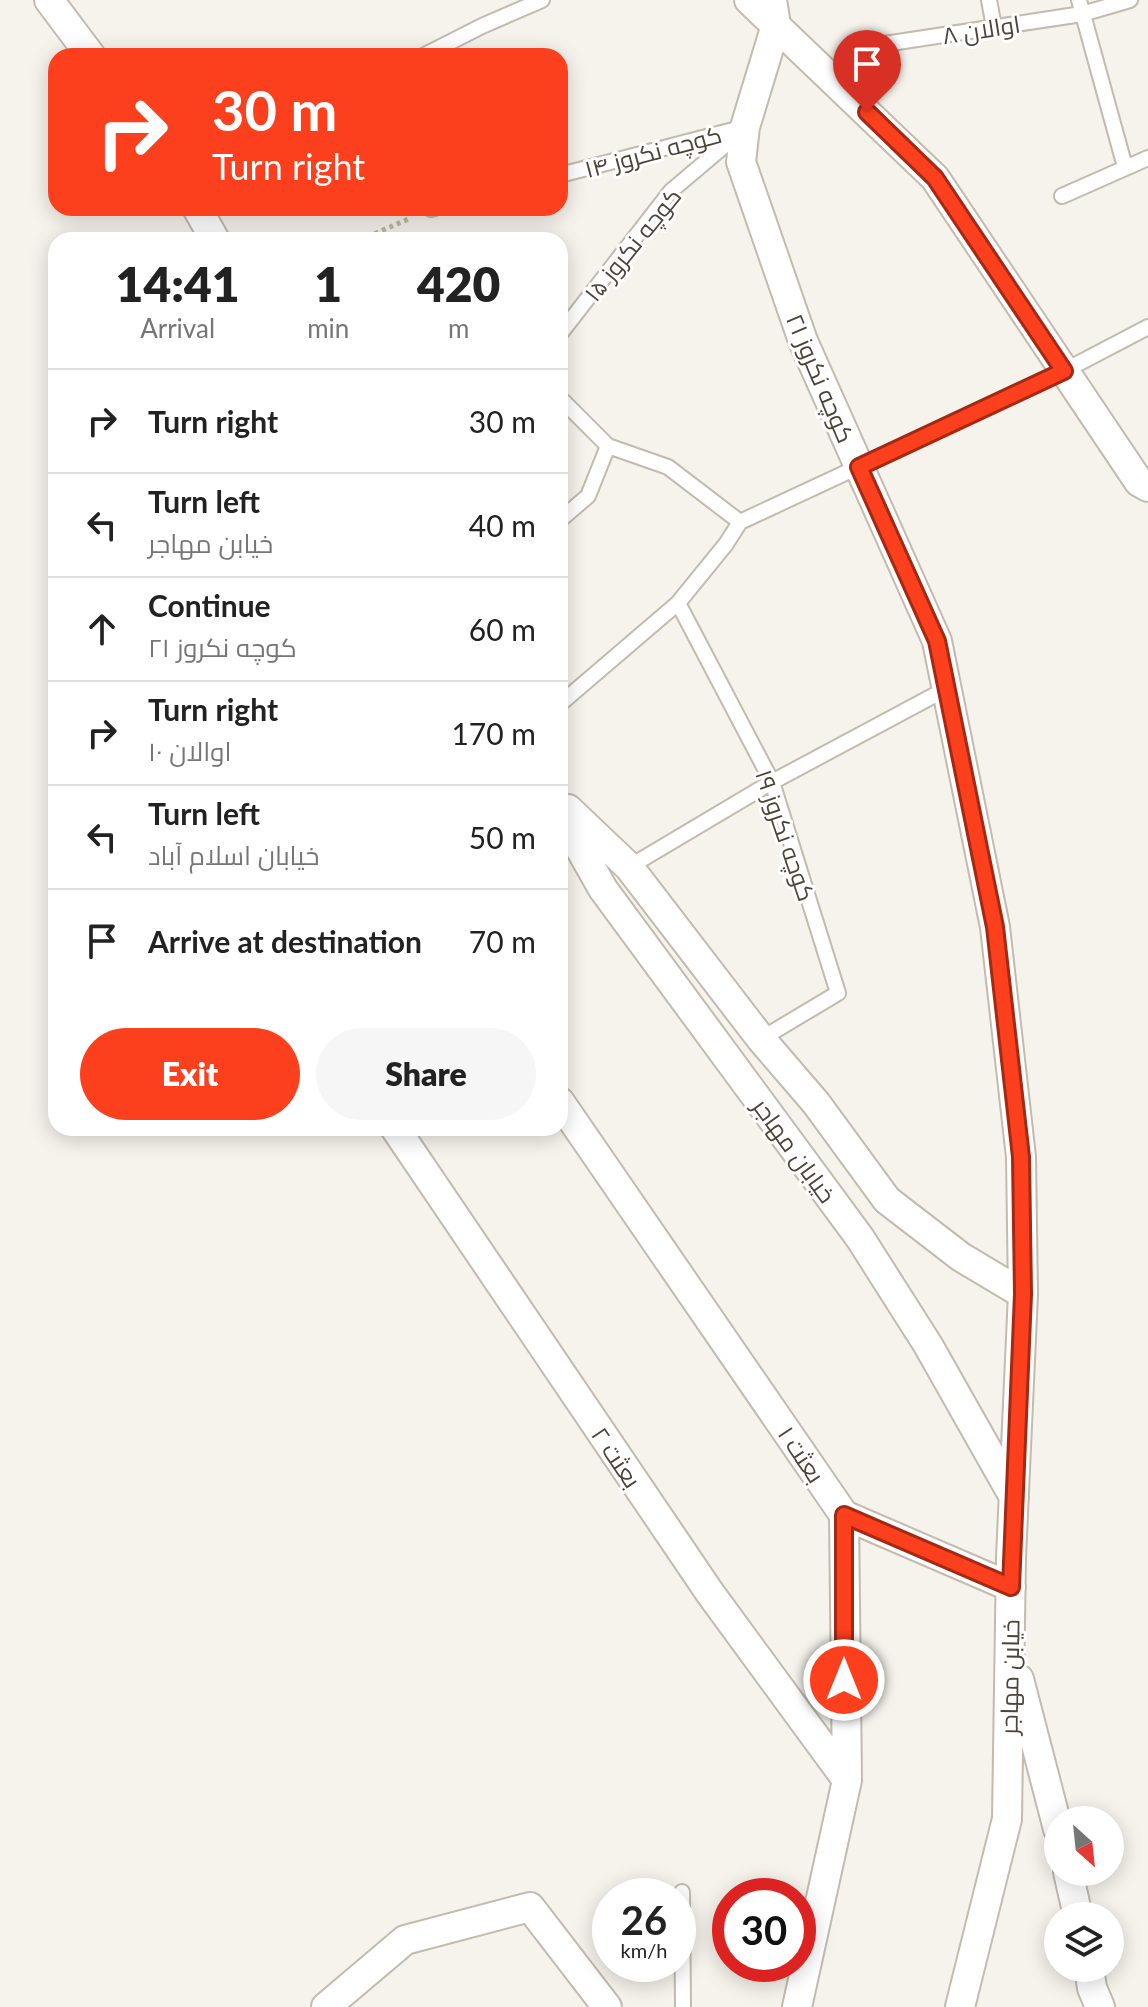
<!DOCTYPE html>
<meta charset="utf-8">
<style>
body{margin:0;font-family:Lato,Cairo,sans-serif;background:#f6f6f6;color:#222;height:100vh;display:flex;flex-direction:column;font-size:30px;white-space:nowrap}
*{box-sizing:border-box;margin:0}
p{font-size:26px;color:#767676}
.icon{flex:none;width:44px;height:44px;fill:none;stroke:currentColor;stroke-width:2;stroke-linecap:round;stroke-linejoin:round}
.map{position:relative;flex:1;overflow:hidden}
.panel{position:absolute;left:48px;top:232px;width:520px;height:904px;display:flex;flex-direction:column;background:#fff;border-radius:24px;box-shadow:0 4px 20px #0003}
.panel>*{flex:none}
.hud{position:absolute;left:48px;top:48px;width:520px;height:168px;border-radius:24px;box-shadow:0 4px 20px #0003;background:#fc3f1d;color:#fff;overflow:hidden}
.needle{width:52px;rotate:153deg}
.fabs{position:absolute;left:1044px;top:1806px;display:grid;gap:16px}
.fabs a{display:grid;place-items:center;width:80px;height:80px;border-radius:50%;background:#fff;box-shadow:0 4px 20px #0003;font-size:40px}
.speed{position:absolute;left:592px;top:1878px;display:flex;gap:16px;font-size:40px;font-weight:700;text-align:center}
.speed>*{display:grid;place-content:center;width:104px;height:104px;border-radius:50%;background:#fff;box-shadow:0 4px 20px #0003;line-height:1}
.speed small{font-size:20px;font-weight:400}
.speed .limit{border:12px solid #d22;background:#fff;color:#111}
.pin{position:absolute;display:grid;place-items:center;width:68px;height:68px;color:#fff;margin:-82px -34px;border-radius:50% 50% 50% 0;rotate:-45deg;box-shadow:0 0 8px #0007}
.pin .icon{rotate:45deg}
.me{position:absolute;width:88px;margin:-44px;rotate:0deg;stroke-linejoin:round;filter:drop-shadow(0 0 6px #0008)}
.turn{display:flex;align-items:center;gap:28px;height:168px;padding:0 32px;font-size:36px}
.turn .icon{width:104px;height:104px;stroke-width:2.5}
.turn b{display:block;font-size:56px;line-height:68px}
.eta{display:flex;justify-content:space-evenly;align-items:center;height:136px;text-align:center}
.eta b{font-size:48px;font-weight:800;line-height:56px}
.cta{display:flex;gap:16px;margin-top:auto;padding:16px 32px}
.cta a{flex:1;height:92px;border-radius:48px;background:#fc3f1d;color:#fff;font-size:32px;font-weight:800;line-height:92px;text-align:center}
.cta a+a{background:#f6f6f6;color:#222}
ul{padding:0;list-style:none}
li{display:flex;align-items:center;gap:24px;height:104px;padding:0 32px;border-top:2px solid #e0e0e0}
li div{flex:1}
li b{display:block;font-size:30px}
li em{font-style:normal}
.map>svg:first-child{display:block}
.lines{fill:none;stroke-linecap:round;stroke-linejoin:round}
.service-casing{stroke:#c2bbae;stroke-width:18}
.minor-casing{stroke:#c2bbae;stroke-width:32}
.path{stroke:#c4b79f;stroke-width:5;stroke-dasharray:4 4;stroke-linecap:butt}
.service{stroke:#fff;stroke-width:14}
.minor{stroke:#fff;stroke-width:28}
.route-casing{stroke:#a42913;stroke-width:20}
.route{stroke:#fc3f1d;stroke-width:14}
.labels{text-anchor:middle;dominant-baseline:central;stroke-width:6;stroke-linejoin:round;paint-order:stroke}
.street-label{font-size:24px;fill:#4b4439;stroke:#fff}
</style>
<div class="map">
<svg width="1148" height="2007" viewBox="0 0 1148 2007">
<rect width="100%" height="100%" fill="#f6f3ec"/>
<g class="lines">
<defs>
<path id="service" d="M989,0l5,27
M1079,0l46,167
M878,45l204,-31 48,-14
M423,56l59,-30 60,-26
M560,175l181,-47
M1062,196l86,-38
M431,209l4,-1
M560,334l111,-143 72,-61
M560,398l48,48 60,21 72,55
M560,520l28,-24 20,-50
M678,603l94,179 66,211 -77,46
M560,704l118,-101 48,-59 14,-22 324,-151 84,-44
M629,867l143,-85 174,-93
M682,1892l1,115"/>
<path id="minor" d="M49,0l42,56
M749,0l186,178 204,304 9,5
M772,0l4,25 -31,102 -4,35 62,179 134,300 58,286 26,230 2,137 -12,263 -4,262 -47,188
M197,208l18,32
M568,809l61,58 132,172 55,64 71,97 74,57 62,37
M560,813l43,76 257,349 68,107 86,152
M560,1102l284,413 3,265 -50,227
M395,1128l315,465 137,187
M844,1515l167,72
M1019,1679l39,150
M1068,1872l10,44
M1089,1968l3,20 8,19
M326,2007l79,-67 125,-33 77,100"/>
</defs>
<!-- service casing -->
<use href="#service" class="service-casing"/>
<!-- minor casing -->
<use href="#minor" class="minor-casing"/>
<!-- path -->
<path class="path" d="M360,240l51,-22"/>
<!-- service -->
<use href="#service" class="service"/>
<!-- minor -->
<use href="#minor" class="minor"/>
</g>
<g class="lines">
<defs>
<path id="route" d="M844,1680v-165l167,72 12,-293 -2,-137 -26,-230 -58,-286 -78,-174 205,-96 -129,-193 -68,-66"/>
</defs>
<!-- route casing -->
<use href="#route" class="route-casing"/>
<!-- route -->
<use href="#route" class="route"/>
</g>
<g class="labels">
<!-- street labels -->
<g class="street-label">
<text transform="translate(981 29) rotate(-9)">اوالان ۸</text>
<text transform="translate(653 151) rotate(-15)">کوچه نکروز ۱۴</text>
<text transform="translate(632 244) rotate(-51)">کوچه نکروز ۱۵</text>
<text transform="translate(821 378) rotate(67)">کوچه نکروز ۲۱</text>
<text transform="translate(786 835) rotate(71)">کوچه نکروز ۱۹</text>
<text transform="translate(795 1150) rotate(54)">خیابان مهاجر</text>
<text transform="translate(802 1454) rotate(56)">بعثت ۱</text>
<text transform="translate(617 1457) rotate(56)">بعثت ۲</text>
<text transform="translate(1009 1677) rotate(-89)">خیابن مهاجر</text>
</g>
</g>
</svg>
<div class="fabs">
<a><svg class="needle" viewBox="-14 -14 28 28"><path d="M0-13l5 13h-10z" fill="#e53935"/><path d="M0 13l5-13h-10z" fill="#767676"/></svg></a>
<a><svg class="icon" aria-label="layers" viewBox="0 0 24 24"><path d="M12 4l9 5-9 5-9-5zM3 14l9 5 9-5"/></svg></a>
</div>
<div class="speed"><div>26<small>km/h</small></div><div class="limit">30</div></div>
<div class="pin" style="left:867px;top:112px;background:#d93025"><svg class="icon" aria-label="arrive" viewBox="0 0 24 24"><path d="M6 21V4h12l-3 4 3 4H6"/></svg></div>
<svg class="me" style="left:844px;top:1680px" viewBox="-20 -20 40 40"><circle r="17" fill="#fc3f1d" stroke="#fff" stroke-width="3"/><path d="M0-11L8 9 0 5-8 9z" fill="#fff"/></svg>
<div class="hud">
<div class="turn"><svg class="icon" aria-label="right" viewBox="0 0 24 24"><path d="M7 20v-9h11M14 6l5 5-5 5"/></svg><div><b>30 m</b>Turn right</div></div>
</div>
<section class="panel">
<div class="eta">
<div><b>14:41</b><p>Arrival</p></div>
<div><b>1</b><p>min</p></div>
<div><b>420</b><p>m</p></div>
</div>
<ul>
<li><svg class="icon" aria-label="right" viewBox="0 0 24 24"><path d="M7 20v-9h11M14 6l5 5-5 5"/></svg><div><b>Turn right</b></div><em>30 m</em></li>
<li><svg class="icon" aria-label="left" viewBox="0 0 24 24"><path d="M17 20v-9H6M10 6l-5 5 5 5"/></svg><div><b>Turn left</b><p>خیابن مهاجر</p></div><em>40 m</em></li>
<li><svg class="icon" aria-label="ahead" viewBox="0 0 24 24"><path d="M12 20V5M6 11l6-6 6 6"/></svg><div><b>Continue</b><p>کوچه نکروز ۲۱</p></div><em>60 m</em></li>
<li><svg class="icon" aria-label="right" viewBox="0 0 24 24"><path d="M7 20v-9h11M14 6l5 5-5 5"/></svg><div><b>Turn right</b><p>اوالان ۱۰</p></div><em>170 m</em></li>
<li><svg class="icon" aria-label="left" viewBox="0 0 24 24"><path d="M17 20v-9H6M10 6l-5 5 5 5"/></svg><div><b>Turn left</b><p>خیابان اسلام آباد</p></div><em>50 m</em></li>
<li><svg class="icon" aria-label="arrive" viewBox="0 0 24 24"><path d="M6 21V4h12l-3 4 3 4H6"/></svg><div><b>Arrive at destination</b></div><em>70 m</em></li>
</ul>
<div class="cta"><a>Exit</a><a>Share</a></div>
</section>
</div>
